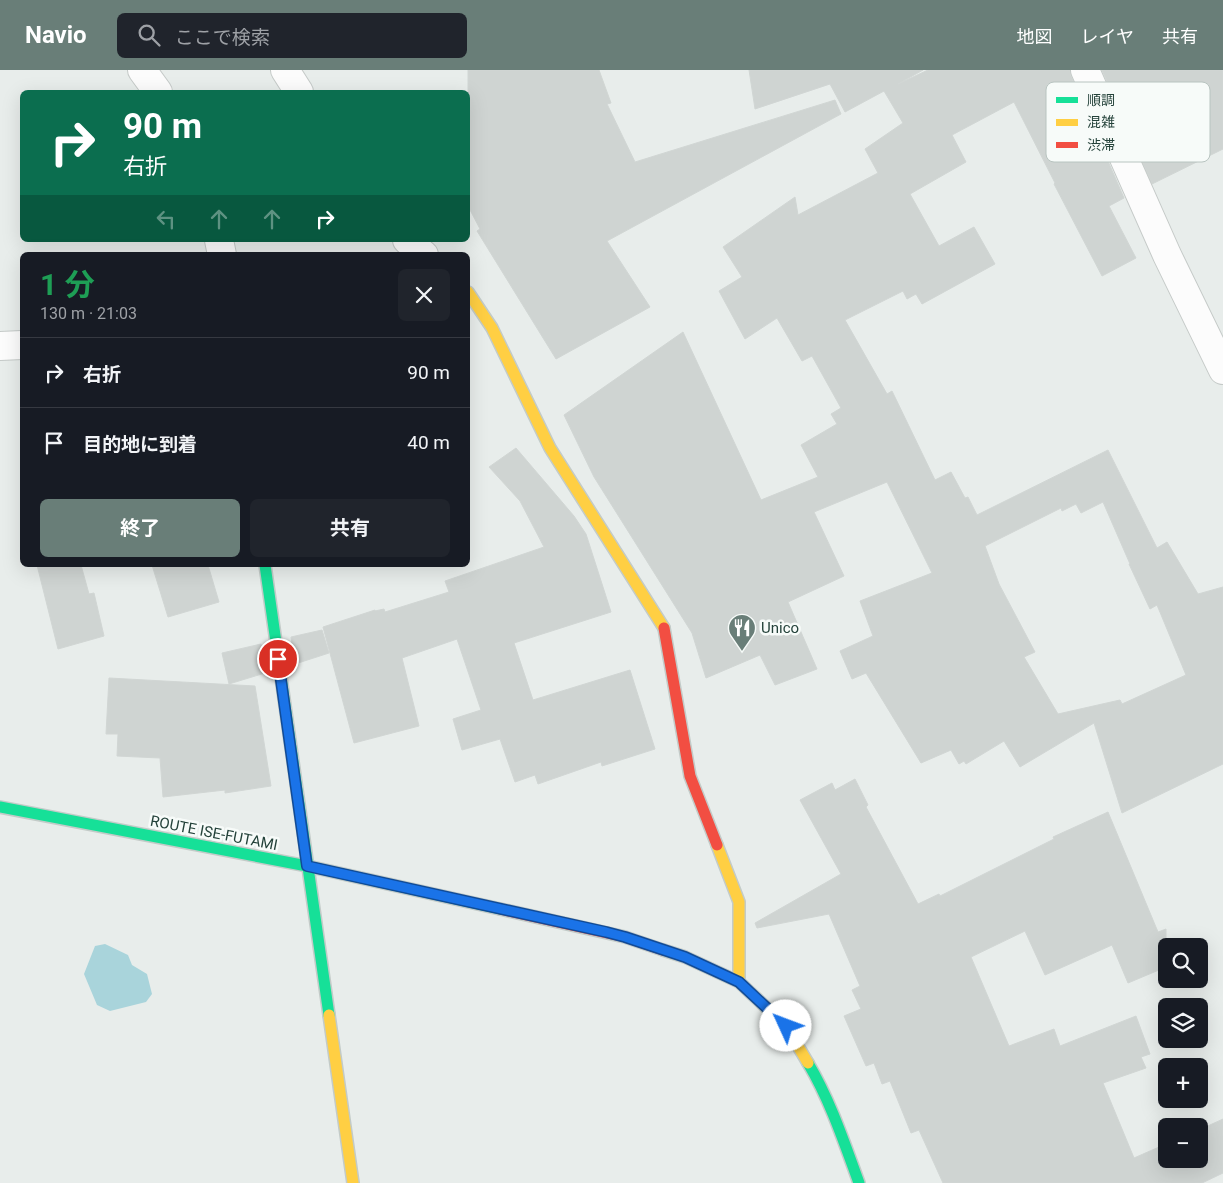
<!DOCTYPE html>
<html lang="ja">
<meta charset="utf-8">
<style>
body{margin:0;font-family:Roboto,"Noto Sans JP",sans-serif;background:#20242c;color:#f1f3f6;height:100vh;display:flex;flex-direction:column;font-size:19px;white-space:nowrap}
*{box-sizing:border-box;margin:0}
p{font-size:16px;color:#9ea1a6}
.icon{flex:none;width:28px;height:28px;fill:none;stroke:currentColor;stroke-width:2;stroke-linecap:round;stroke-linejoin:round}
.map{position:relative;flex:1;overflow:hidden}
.panel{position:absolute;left:20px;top:182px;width:450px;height:315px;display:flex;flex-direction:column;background:#171b24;border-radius:8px;box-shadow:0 5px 20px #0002}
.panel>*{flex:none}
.top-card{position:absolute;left:20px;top:20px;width:450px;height:152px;border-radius:8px;box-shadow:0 5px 20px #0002;background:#0b6e4f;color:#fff;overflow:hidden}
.buttons{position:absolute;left:1158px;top:868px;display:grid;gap:10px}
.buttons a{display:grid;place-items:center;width:50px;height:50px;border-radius:8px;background:#171b24;box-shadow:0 5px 20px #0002;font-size:25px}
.pin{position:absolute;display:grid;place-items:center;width:42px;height:42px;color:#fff;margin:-21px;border:2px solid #fff;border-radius:50%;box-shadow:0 1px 5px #0007}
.me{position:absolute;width:55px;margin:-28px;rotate:313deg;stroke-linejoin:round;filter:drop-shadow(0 0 4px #0008)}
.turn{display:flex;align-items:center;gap:18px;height:105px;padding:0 20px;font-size:22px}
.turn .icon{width:65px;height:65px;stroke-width:2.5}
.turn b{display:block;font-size:35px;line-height:42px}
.lanes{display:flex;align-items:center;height:48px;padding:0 20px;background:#0003;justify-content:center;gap:25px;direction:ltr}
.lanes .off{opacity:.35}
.round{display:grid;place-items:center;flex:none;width:52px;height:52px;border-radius:8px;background:#20242c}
.overview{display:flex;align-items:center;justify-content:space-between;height:85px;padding:0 20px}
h1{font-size:30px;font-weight:700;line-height:38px;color:#1e9e55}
.cta{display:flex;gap:10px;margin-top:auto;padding:10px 20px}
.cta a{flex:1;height:58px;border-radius:8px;background:#697e78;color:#fff;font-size:20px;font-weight:700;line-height:58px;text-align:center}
.cta a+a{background:#20242c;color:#f1f3f6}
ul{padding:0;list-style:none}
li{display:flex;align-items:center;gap:15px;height:70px;padding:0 20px;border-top:1px solid #363941}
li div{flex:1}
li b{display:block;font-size:19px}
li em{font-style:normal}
header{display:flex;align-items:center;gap:30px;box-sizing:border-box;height:70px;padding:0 25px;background:#697e78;color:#fff}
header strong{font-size:24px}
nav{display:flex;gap:28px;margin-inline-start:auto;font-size:18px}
.search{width:350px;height:45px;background:#20242c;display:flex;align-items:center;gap:12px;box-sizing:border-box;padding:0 18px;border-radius:8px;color:#9ea1a6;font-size:19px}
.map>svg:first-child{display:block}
.water{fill:#a9d4db}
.building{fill:#cfd4d2;stroke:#d1d6d4;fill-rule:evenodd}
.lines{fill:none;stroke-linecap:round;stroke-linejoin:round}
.street-casing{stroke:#c5cac8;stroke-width:30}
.fast-casing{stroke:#c3cbc8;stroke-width:14}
.slow-casing{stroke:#c3cbc8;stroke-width:14}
.jam-casing{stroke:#c3cbc8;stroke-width:14}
.street{stroke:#fcfcfc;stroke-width:28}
.fast{stroke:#16e098;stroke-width:11}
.slow{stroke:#ffcf43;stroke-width:11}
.jam{stroke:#f24e42;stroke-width:11}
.route-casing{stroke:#114b97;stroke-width:12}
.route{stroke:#1a73e8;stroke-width:9}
.labels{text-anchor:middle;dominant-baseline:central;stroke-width:5;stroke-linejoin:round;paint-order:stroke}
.poi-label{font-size:15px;fill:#24423a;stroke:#f7fbf9;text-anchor:start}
.street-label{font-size:15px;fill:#24423a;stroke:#f7fbf9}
.key{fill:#f7fbf9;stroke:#b8c4c0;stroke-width:1}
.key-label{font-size:14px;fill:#24423a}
</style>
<header>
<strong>Navio</strong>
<div class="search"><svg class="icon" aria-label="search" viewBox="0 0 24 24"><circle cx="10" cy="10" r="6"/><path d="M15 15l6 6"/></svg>ここで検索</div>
<nav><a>地図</a><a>レイヤ</a><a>共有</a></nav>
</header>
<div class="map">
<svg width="1223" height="1113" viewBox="0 0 1223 1113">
<rect width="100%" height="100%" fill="#e8edeb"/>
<!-- water -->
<path class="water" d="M105,874l23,11 4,10 15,9 5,20 -6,8 -36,9 -13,-6 -13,-31 11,-28z"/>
<!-- building -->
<path class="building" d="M468,0h131l12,33 -4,1 28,58 200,-62 6,14 -234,127 43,66 -94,52 -79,-128 3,-2 -12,-23z
M749,0h174l-25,14 30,-14h142l1,6 53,122 -15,8 27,52 -34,18 -48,-92 1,-1 -41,-81 -62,33 14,27 -56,32 29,52 35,-19 21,37 -73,40 -6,-10 -9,5 -4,-8 -58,29 42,74 5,-3 43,89 16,-8 14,26 3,-1 9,18 131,-65 49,98 10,-6 31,52 25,-7v177l-101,49 -28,-90 -74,44 -16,-26 -38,23 -2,-3 -5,3 -8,-14 -30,13 -55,-90 -14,6 -12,-28 33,-15 -13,-35 72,-28 -45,-91 -73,30 30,64 -56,26 29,67 -42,16 -15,-30 -54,23 -14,-45 -98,-156 -30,-62 119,-83 78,168 57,-23 -17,-32 36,-21 -6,-10 10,-6 -29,-52 -10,5 -25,-43 -32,21 -26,-48 23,-14 -19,-30 72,-50 3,18 80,-42 -13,-24 38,-26 -19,-32 -39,21 -15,-28 -75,25zM1103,432l27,62h-1l21,45 7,-4 29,70 -64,29 -2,-4 -62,14 -34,-57 11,-5 -36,-68 -14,-38 76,-38 1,3 14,-7 5,9z
M1102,0h121v79l-71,35z
M516,378l58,68 12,18 25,78 -97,31 19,57 97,-30 25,79 -53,17 -1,-4 -63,22 -3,-9 -20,7 -15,-43 -38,11 -9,-31 28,-9 -24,-71 -55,19 17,68 -65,17 -31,-116 52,-17v1l9,-2 1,3 64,-20 -4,-11 99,-34 -24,-46 -31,-34z
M37,495h44l8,29 5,-1 10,43 -46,13z
M152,495h56l11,37 -51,15z
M322,560l7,23 -34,11 -4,-27z
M261,574l4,29 -36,11 -7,-31z
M109,608l146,8 16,100 -46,7v-3l-62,7 -3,-39 -43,-2 1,-22h-12z
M855,709l13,26 -2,2 52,97 21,-10 1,2 114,-57 -1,-2 55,-25 50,120 8,-3v38l-38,16 -16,-38 -67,30 -20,-44 -54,26 38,89 45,-17 6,17 76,-30 14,38 -9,3 5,11 -43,15 31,75 32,-14v15h33v-29l24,-11v54l-21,10h-259l-24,-53 -8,3 -21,-52 -8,3 -8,-21 -8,3 -22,-50 17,-7 -9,-19 8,-4 -31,-72 -72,14 -2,-5 86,-49 -41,-74 32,-17 3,7z"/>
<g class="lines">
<defs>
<path id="street" d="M142,0l16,22
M285,0l14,22
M1085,0l82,185 56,115
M219,170l3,15
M407,170l17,15
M0,276l22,-1"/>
<path id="fast" d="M265,495l64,450
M0,737l307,59 193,43
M808,993c22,37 36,79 51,120"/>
<path id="slow" d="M468,222l24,36 58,120 114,180
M717,775l22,57v80
M663,880l22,7 54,25 47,44 22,37
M329,945l24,168"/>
<path id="jam" d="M664,558l26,148 27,69
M500,839l125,28 38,13"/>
</defs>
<!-- street casing -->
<use href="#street" class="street-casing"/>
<!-- fast casing -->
<use href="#fast" class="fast-casing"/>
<!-- slow casing -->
<use href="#slow" class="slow-casing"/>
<!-- jam casing -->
<use href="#jam" class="jam-casing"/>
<!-- street -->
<use href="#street" class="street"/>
<!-- fast -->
<use href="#fast" class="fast"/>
<!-- slow -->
<use href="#slow" class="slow"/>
<!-- jam -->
<use href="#jam" class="jam"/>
</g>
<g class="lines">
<defs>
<path id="route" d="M278,589l29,207 299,66 19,5 60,20 54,25 47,44"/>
</defs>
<!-- route casing -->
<use href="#route" class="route-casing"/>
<!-- route -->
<use href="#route" class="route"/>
</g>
<!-- icons -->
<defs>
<symbol id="restaurant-pin" viewBox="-11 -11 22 30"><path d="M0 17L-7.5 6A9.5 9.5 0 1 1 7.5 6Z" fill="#697e78" stroke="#f7fbf9"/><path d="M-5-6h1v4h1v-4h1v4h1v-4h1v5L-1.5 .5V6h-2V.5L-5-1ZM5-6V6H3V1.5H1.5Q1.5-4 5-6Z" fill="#fff"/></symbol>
</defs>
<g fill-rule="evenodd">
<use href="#restaurant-pin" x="726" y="542" width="32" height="43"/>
</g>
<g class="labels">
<!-- poi labels -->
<g class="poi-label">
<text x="761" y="558">Unico</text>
</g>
<!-- street labels -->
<g class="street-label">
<text transform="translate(214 763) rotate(11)">ROUTE ISE-FUTAMI</text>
</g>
</g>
<!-- legend -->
<rect x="1046" y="12" width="164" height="80" rx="8" class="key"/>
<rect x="1056" y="27" width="22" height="6" fill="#16e098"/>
<rect x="1056" y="49" width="22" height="7" fill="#ffcf43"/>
<rect x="1056" y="72" width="22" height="6" fill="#f24e42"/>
<g class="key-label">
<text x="1087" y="35">順調</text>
<text x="1087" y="57">混雑</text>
<text x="1087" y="80">渋滞</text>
</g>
</svg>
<div class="buttons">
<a><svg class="icon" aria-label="search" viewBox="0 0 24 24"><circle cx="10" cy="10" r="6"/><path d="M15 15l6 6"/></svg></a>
<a><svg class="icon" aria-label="layers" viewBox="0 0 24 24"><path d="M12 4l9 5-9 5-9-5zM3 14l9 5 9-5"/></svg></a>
<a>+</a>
<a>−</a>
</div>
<div class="pin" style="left:278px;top:589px;background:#d93025"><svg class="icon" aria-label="arrive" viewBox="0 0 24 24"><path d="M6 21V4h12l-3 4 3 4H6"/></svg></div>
<svg class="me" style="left:786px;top:956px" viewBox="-20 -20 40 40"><circle r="19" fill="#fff"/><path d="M0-13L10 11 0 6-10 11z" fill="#1a73e8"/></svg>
<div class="top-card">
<div class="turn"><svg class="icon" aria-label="right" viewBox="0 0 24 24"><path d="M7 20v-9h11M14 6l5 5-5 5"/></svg><div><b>90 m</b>右折</div></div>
<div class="lanes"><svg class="icon off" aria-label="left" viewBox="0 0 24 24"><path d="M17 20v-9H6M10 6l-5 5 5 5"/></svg><svg class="icon off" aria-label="ahead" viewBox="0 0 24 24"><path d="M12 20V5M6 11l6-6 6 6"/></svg><svg class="icon off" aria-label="ahead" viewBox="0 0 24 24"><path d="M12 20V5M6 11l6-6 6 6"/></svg><svg class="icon" aria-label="right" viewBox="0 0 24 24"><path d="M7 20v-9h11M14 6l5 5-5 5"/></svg></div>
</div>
<section class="panel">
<div class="overview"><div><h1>1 分</h1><p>130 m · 21:03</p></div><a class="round"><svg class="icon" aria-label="close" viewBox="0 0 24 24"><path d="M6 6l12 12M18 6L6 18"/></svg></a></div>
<ul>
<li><svg class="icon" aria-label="right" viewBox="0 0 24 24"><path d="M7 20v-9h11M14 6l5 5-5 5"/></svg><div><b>右折</b></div><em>90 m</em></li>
<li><svg class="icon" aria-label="arrive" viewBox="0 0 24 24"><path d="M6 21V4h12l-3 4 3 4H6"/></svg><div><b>目的地に到着</b></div><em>40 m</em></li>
</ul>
<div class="cta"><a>終了</a><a>共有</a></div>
</section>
</div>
